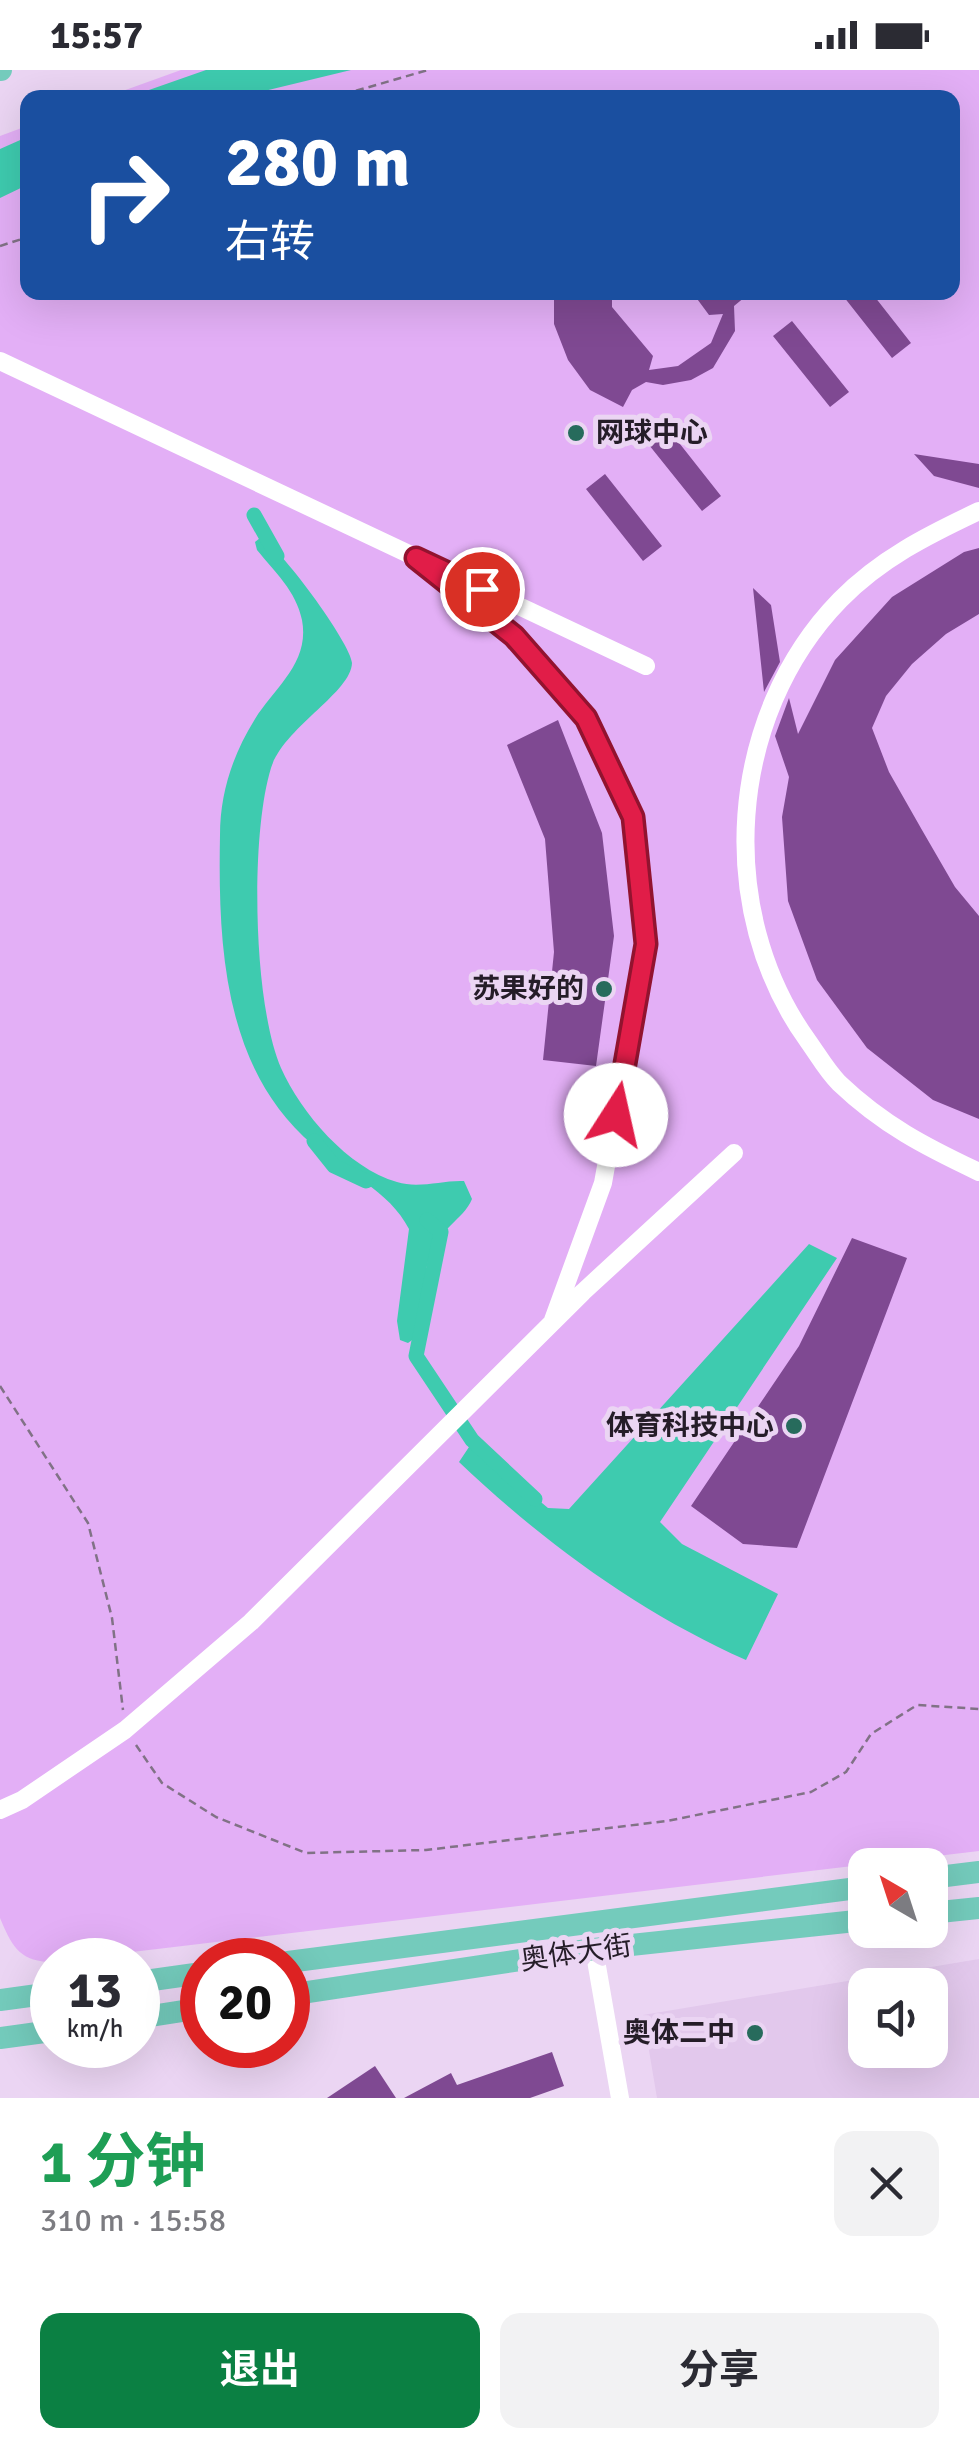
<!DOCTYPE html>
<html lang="zh">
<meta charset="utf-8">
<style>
body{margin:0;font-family:Signika,"Noto Sans SC",sans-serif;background:#f2f2f3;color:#2b2b33;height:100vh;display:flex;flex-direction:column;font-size:38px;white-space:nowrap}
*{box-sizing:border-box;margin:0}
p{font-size:32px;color:#7c7c81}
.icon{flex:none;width:55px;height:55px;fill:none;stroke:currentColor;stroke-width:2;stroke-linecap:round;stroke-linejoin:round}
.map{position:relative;height:2028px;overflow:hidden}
.sheet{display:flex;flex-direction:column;background:#fff;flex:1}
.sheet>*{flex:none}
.hud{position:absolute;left:20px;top:20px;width:940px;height:210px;border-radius:20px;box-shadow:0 10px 40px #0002;background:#1a4fa0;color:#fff;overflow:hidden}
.needle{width:65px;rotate:321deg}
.controls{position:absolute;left:848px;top:1778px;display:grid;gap:20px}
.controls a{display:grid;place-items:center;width:100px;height:100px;border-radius:20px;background:#fff;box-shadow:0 10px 40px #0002;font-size:50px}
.speed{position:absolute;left:30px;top:1868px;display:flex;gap:20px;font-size:50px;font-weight:700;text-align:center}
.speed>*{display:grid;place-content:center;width:130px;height:130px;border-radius:50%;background:#fff;box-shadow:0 10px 40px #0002;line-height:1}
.speed small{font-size:25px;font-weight:400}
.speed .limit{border:15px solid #d22;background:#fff;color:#111}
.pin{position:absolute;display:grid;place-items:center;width:85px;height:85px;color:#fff;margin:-42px;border:5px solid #fff;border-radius:50%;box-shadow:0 2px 10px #0007}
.me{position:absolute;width:110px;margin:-55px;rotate:10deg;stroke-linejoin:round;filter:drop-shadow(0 0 8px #0008)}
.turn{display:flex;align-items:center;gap:35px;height:210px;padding:0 40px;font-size:45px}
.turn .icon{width:130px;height:130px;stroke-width:2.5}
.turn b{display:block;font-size:70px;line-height:85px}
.round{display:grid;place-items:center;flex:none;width:105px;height:105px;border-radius:20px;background:#f2f2f3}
.head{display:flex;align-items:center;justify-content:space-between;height:170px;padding:0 40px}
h1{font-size:60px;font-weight:700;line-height:75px;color:#1e9e55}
.primary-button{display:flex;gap:20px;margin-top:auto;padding:20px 40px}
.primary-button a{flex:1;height:115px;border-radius:20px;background:#0b8043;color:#fff;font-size:40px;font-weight:700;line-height:115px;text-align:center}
.primary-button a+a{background:#f2f2f3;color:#2b2b33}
.status{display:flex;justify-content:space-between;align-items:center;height:70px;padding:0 50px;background:#fff;direction:ltr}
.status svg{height:28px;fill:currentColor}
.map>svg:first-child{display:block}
.built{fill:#e2c8ec;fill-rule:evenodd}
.green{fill:#e3aff6}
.water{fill:#3ecbaf}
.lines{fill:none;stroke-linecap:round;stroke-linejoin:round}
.canal{stroke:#3ecbaf;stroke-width:15}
.building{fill:#7f4992}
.path{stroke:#817286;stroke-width:2.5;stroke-dasharray:8 5;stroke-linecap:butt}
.minor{stroke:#fff;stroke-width:18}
.major{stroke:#74cbbc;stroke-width:22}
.route-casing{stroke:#92132f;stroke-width:25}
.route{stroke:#e11d48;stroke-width:18}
.poi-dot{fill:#276b5c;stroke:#ebd5f3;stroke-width:4}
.labels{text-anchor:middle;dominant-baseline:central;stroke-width:10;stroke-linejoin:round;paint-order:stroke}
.poi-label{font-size:28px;font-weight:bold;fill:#251d28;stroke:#ebd5f3;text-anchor:end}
.street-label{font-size:28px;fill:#251d28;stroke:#ebd5f3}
</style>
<div class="status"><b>15:57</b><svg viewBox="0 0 49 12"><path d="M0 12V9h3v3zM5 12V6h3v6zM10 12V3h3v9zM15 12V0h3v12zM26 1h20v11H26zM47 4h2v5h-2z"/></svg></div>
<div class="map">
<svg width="979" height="2028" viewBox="0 0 979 2028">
<rect width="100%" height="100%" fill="#ebd5f3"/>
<!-- built -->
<path class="built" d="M979,1889v139h-322l-14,-83zM865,1915h65v65h-65z"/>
<!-- green -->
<path class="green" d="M181,0h798v1781l-931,111c-30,-2 -37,-18 -48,-44v-1782l27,-10 1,166h924v-194l-846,-1z"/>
<!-- water -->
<path class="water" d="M206,0h145l-112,27h-110z
M27,67v48l-27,13v-49z
M260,468c17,4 92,107 92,125 -1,30 -68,64 -81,105 -21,68 -18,235 10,300 20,45 67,100 116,114 22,7 45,-2 67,-1l8,18c-9,22 -34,28 -44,63 -7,23 3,67 -20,81l-8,-3 -3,-19 12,-92c-20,-39 -63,-56 -96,-84 -90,-76 -95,-201 -93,-310 0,-42 13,-81 35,-116 20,-32 55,-56 47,-99 -6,-29 -27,-48 -45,-70l-2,-8z
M809,1174l28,14 -177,264 22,22 96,50 -32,66c-106,-47 -203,-118 -287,-198l12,-18 77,64 21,1z"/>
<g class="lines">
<!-- canal -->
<path class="canal" d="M254,445l23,41
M314,1071l20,25 32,15
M427,1150l14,12 -25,124 56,84 63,59"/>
</g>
<!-- building -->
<path class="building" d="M554,222h58v15l41,49 -4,14 29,-4 33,-23 12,-29 -14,1 -17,-23h59l-17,14 1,25 -22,37 -22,12 -28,5 -17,-3 -14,8 -9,17 -33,-17 -22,-30 -14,-36z
M840,222h31l40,51 -19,15z
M792,251l57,71 -19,15 -57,-71z
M665,355l56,71 -19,15 -57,-71z
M914,384l65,10v24l-45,-12z
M605,404l57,72 -19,15 -57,-72z
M979,478v66l-33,20 -34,30 -26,32 -14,32 17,44 33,58 33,57 24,29v203l-46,-19 -66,-52 -50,-68 -29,-79 -6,-84 7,-40 -14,-41 14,-38 9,36 37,-74 57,-63 72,-45z
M753,518l18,17 9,57 -16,30z
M558,650l44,113 12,103 -18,130 -53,-6 11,-108 -9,-113 -38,-94z
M852,1168l55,20 -110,290 -54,-4 -52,-38 108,-160z
M552,1982l12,34 -34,12h-126l47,-25 6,12z
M375,1996l21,32h-69z"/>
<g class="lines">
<!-- path -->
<path class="path" d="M331,28l97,-28
M0,176l28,-9
M0,1316l88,137 24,95 11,92
M136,1675l26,38 54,34 90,36 120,-3 241,-29 144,-29 35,-20 25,-38 46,-29 62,4"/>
<!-- minor -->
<path class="minor" d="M0,291l646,305
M979,441c-51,24 -99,48 -139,89 -113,116 -126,311 -32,441 10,14 19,30 31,42 44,42 87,64 140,89
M417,488l96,78 73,82 47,99 13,127 -43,239 -50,137
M0,1740l22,-10 103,-70 126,-108 332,-330 151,-139
M594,1879l26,149"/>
<!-- major -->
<path class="major" d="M0,0h1
M930,1808l49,-6
M930,1843l49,-5
M288,1892l577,-75
M138,1912l64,-9
M288,1925l306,-46 271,-29
M0,1930l52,-7
M138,1948l64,-10
M0,1968l52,-7"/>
</g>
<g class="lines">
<defs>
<path id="route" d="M482,519l-66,-31 98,78 72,82 47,99 13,127 -30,171"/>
</defs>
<!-- route casing -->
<use href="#route" class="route-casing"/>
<!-- route -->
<use href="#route" class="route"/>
</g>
<!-- markers -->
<g class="poi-dot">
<circle cx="576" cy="363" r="10"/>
<circle cx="604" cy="919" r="10"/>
<circle cx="794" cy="1356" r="10"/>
<circle cx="755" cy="1963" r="10"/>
</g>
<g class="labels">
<!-- poi labels -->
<g class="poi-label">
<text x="596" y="363" text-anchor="start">网球中心</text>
<text x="584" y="919">苏果好的</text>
<text x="774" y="1356">体育科技中心</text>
<text x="735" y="1963">奥体二中</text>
</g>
<!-- street labels -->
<g class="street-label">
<text transform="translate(576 1883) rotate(-8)">奥体大街</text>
</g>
</g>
</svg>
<div class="controls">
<a><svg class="needle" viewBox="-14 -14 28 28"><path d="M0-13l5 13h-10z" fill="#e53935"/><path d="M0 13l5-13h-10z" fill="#7c7c81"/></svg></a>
<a><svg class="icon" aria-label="sound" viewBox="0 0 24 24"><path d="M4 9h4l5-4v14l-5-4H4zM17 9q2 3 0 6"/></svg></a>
</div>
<div class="speed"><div>13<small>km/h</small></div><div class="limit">20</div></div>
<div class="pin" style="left:482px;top:519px;background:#d93025"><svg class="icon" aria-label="arrive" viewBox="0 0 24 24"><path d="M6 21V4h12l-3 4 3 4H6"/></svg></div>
<svg class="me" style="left:616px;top:1045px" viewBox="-20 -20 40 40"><circle r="19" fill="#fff"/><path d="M0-13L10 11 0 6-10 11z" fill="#e11d48"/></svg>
<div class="hud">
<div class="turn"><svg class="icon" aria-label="right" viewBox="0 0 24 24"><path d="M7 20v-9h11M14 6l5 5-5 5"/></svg><div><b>280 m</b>右转</div></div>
</div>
</div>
<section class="sheet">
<div class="head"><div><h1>1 分钟</h1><p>310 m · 15:58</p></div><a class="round"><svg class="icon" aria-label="close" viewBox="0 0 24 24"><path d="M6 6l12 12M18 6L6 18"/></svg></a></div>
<div class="primary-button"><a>退出</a><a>分享</a></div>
</section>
